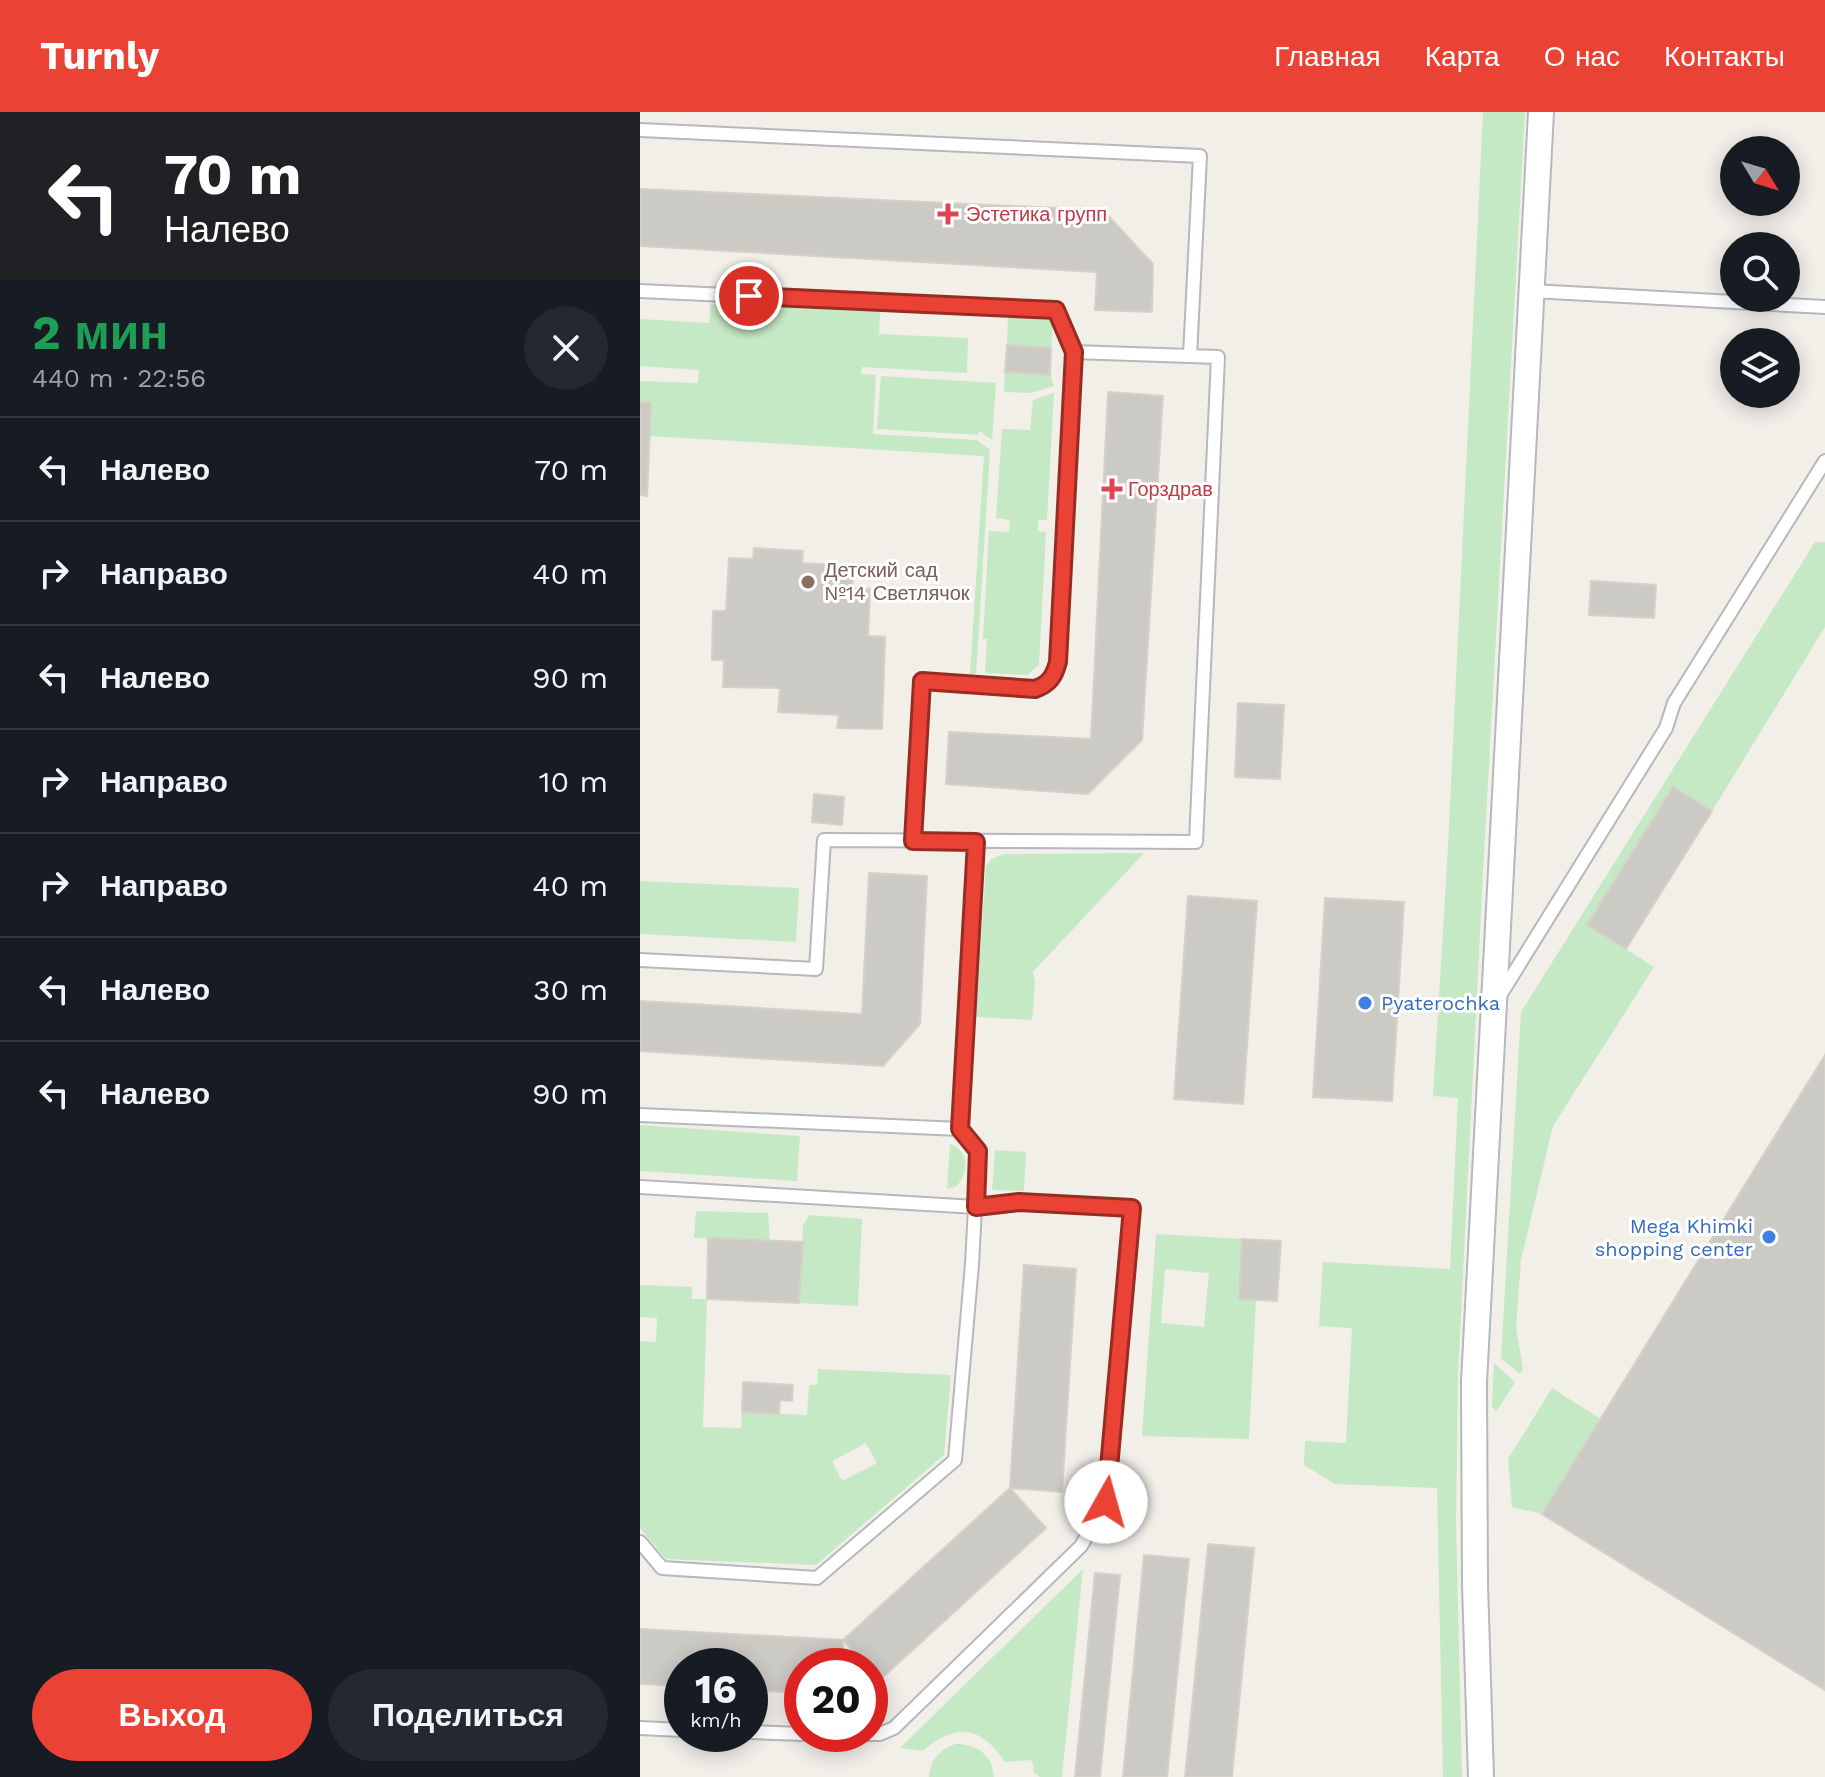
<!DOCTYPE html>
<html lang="ru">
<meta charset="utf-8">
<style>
body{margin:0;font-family:"Work Sans",sans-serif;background:#242831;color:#f1f3f6;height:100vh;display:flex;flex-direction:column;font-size:30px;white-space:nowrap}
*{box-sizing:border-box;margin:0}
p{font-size:26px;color:#9ea1a6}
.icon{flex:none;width:44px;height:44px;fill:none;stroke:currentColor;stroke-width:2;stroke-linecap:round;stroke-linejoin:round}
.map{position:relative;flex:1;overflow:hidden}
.side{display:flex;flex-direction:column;background:#171b24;width:640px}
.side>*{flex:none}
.guide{background:#202124;color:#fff;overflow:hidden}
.needle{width:52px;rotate:128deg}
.buttons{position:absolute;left:1080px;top:24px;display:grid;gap:16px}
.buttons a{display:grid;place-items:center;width:80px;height:80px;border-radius:50%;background:#171b24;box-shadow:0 4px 20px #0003;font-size:40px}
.speed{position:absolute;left:24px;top:1536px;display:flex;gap:16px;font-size:40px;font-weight:700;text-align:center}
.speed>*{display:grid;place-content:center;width:104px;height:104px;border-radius:50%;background:#171b24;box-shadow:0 4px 20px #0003;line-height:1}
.speed small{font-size:20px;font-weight:400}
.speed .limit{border:12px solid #d22;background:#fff;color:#111}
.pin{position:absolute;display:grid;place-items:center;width:68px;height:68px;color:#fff;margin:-34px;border:4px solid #fff;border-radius:50%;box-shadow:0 2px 8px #0007}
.me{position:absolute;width:88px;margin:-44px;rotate:7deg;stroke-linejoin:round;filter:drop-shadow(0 0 6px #0008)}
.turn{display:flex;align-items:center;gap:28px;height:168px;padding:0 32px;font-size:36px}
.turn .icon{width:104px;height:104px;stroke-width:2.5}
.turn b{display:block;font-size:56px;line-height:68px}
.round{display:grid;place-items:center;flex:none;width:84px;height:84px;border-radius:42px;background:#242831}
.headline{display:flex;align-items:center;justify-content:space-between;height:136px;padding:0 32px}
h1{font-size:48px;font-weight:700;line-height:60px;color:#1e9e55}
.primary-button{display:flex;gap:16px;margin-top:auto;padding:16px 32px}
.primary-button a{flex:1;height:92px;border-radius:48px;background:#ea4335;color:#fff;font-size:32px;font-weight:700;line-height:92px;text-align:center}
.primary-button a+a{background:#242831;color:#f1f3f6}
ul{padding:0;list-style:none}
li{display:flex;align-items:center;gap:24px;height:104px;padding:0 32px;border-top:2px solid #363941}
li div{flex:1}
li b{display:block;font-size:30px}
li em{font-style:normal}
header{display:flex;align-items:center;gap:48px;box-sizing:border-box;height:112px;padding:0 40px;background:#ea4335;color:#fff}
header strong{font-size:38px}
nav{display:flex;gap:44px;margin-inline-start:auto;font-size:28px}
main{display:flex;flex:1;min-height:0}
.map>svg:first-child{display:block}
.green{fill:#c5e8c5;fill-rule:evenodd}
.building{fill:#cccac5;stroke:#d6d1c6;stroke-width:2}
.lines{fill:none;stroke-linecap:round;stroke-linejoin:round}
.lane-casing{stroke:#b5b8bc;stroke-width:16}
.street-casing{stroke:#b5b8bc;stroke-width:28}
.lane{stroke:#fff;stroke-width:12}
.street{stroke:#fff;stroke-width:24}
.route-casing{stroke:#982c22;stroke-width:20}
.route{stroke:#ea4335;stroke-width:14}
.health-dot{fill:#e0444e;stroke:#fff;stroke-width:3}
.education-dot{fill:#8d6e63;stroke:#fff;stroke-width:3}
.shop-dot{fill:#3f7fe0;stroke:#fff;stroke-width:3}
.labels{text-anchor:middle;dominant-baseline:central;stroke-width:6;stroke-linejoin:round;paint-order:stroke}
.health-label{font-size:20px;fill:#be3a42;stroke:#fff;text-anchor:start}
.education-label{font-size:20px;fill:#785e54;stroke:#fff;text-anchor:start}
.shop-label{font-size:20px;fill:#366cbe;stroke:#fff;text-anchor:start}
</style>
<header>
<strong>Turnly</strong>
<nav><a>Главная</a><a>Карта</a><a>О нас</a><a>Контакты</a></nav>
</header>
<main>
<section class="side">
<div class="guide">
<div class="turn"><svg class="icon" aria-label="left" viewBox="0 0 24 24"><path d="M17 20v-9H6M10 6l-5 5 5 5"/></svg><div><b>70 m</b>Налево</div></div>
</div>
<div class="headline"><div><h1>2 мин</h1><p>440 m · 22:56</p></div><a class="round"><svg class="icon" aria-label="close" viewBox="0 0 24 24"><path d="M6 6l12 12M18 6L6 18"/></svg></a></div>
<ul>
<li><svg class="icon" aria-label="left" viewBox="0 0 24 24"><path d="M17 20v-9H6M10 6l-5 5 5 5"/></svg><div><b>Налево</b></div><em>70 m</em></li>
<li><svg class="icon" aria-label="right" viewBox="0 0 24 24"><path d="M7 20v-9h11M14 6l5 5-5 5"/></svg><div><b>Направо</b></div><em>40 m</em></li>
<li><svg class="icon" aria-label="left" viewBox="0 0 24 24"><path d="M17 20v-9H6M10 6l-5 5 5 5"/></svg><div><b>Налево</b></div><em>90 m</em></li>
<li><svg class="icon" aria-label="right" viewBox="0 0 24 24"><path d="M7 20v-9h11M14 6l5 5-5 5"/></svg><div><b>Направо</b></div><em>10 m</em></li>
<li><svg class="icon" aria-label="right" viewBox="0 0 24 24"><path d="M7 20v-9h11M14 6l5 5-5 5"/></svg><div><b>Направо</b></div><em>40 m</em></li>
<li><svg class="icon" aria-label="left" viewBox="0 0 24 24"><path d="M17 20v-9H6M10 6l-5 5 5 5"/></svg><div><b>Налево</b></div><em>30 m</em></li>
<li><svg class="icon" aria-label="left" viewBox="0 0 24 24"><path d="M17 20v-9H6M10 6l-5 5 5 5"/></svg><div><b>Налево</b></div><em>90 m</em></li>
</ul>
<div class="primary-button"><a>Выход</a><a>Поделиться</a></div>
</section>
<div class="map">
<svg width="1185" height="1665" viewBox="0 0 1185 1665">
<rect width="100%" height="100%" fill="#f1efe8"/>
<!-- green -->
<path class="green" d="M843,0h42l-42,761 -25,502 -2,146 6,256h-19l-6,-289 -102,-4 -31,-19 1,-24 41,2 6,-115 -33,-2 4,-64 127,7 8,-171 -25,-2 15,-249z
M71,192l169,8 -1,22 89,4 -1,35 -105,-6 -1,7 15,1 -3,59 104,6 13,10 -14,224h-6l14,-218 -335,-20 2,-33 -11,-1v-21l58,2 1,-13 -59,-4v-47l69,4z
M368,206l45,2 -2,28 -44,-3z
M365,260l45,3 4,11 -23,7 -27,-1z
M241,264l115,7 -4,57 -13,-9 -1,4 -101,-6z
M414,281l-7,127h-9v11l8,1 -7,133 -12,10 -42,-2 2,-34h-4l6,-108 20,1 1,-12 -14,-2 6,-89 28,1 3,-30z
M1175,430h10v85l-113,184 -39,-23 -86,136 67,43 -101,159 -32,134 -5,67 7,42 -3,5 -19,-16 20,-346z
M504,741l-111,119 2,12 -3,36 -56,-3 10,-151 6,-7 12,-5z
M0,769l159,7 -3,54 -156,-8z
M0,1013l160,11 -3,45 -157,-10z
M310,1032c19,7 19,26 7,42l-10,3z
M355,1038l31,2 -2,39 -32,-1z
M56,1099l72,2 2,28 -76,-3z
M169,1103l53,4 -4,87 -59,-3 4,-77z
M516,1122l86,5 -3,59 17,2 -7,139 -107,-3zM525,1157l44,4 -5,54 -43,-4z
M0,1173l52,2v12h15l-4,128 38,1 1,-16 65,3 2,-30h8l1,-16 133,6 -7,80 -128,110 -150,-6 -26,-31v-187l16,1 1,-24 -17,-1zM226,1331l11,20 -35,18 -10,-20z
M854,1251l21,19 -19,30 -4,-6z
M912,1276l49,31 -59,95 -30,-7 -4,-48z
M443,1457l-21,208h-22l-6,-5 -2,-12 -27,2c-24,-36 -49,-40 -82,-11l-23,-3z
M315,1632c22,0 37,10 39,33h-65c1,-17 11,-27 26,-33z"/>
<!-- building -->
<path class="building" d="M0,77l463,21 50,54 -1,48 -57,-2 2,-38 -457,-26z
M367,233l44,3 -1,27 -45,-3z
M468,280l55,4 -21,344 -54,54 -142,-10 3,-52 142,7z
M0,290l11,1 -4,93 -7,-1z
M114,436l49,3 -1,12 52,3 -2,22 18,1 -2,47 17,1 -3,92 -45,-1 2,-13 -61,-3 2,-24 -57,-1 1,-27h-12l1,-49h13l3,-53 24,1z
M951,469l65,4 -2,33 -65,-3z
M598,591l46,2 -4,74 -45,-2z
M1033,675l39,24 -86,138 -39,-24z
M174,682l30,3 -2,28 -30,-3z
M229,761l58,3 -7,148 -37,42 -243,-15v-50l222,13z
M548,784l69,5 -14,203 -69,-5z
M685,786l79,4 -12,199 -79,-4z
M1185,943v635l-283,-176z
M68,1126l95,4 -4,61 -92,-4z
M602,1127l39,2 -4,60 -38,-2z
M384,1153l52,4 -14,223 -52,-4z
M103,1270l50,3 -1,16 -12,-1 -1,14 -37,-2z
M370,1376l36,40 -166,152 -10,-14h-3l-24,-26z
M568,1432l46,4 -22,229h-47z
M504,1443l45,4 -22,218h-44z
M455,1461l25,2 -20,202h-25z
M0,1517l203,11v26h-41v27l-52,-3v-24h-68v20l-42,-2z"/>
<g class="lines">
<defs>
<path id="lane" d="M0,18l560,26 -10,200
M0,179l416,19 18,42 144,5 -22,485 -372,-2 -8,129 -176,-9
M892,179l293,16
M273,729l9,-160 113,8c14,-5 19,-12 23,-27l16,-310
M859,885l167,-269 8,-25 151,-242
M0,1003l320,14
M0,1075l336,20 43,-5 113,6 -26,294 -25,44 -187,182 -14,6h-66
M0,1430l22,26 155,10 138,-118 17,-196 6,-113 -18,-22 16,-287
M0,1616l42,2
M110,1620l52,2"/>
<path id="street" d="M841,1665l-6,-193 -1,-202 67,-1270"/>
</defs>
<!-- lane casing -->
<use href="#lane" class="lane-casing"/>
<!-- street casing -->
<use href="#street" class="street-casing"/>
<!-- lane -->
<use href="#lane" class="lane"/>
<!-- street -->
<use href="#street" class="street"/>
</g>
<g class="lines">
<defs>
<path id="route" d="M109,184l307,14 18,42 -16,310c-4,15 -9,22 -23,27l-113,-8 -9,160 63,1 -16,287 18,22 -2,56 43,-5 113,6 -26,294"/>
</defs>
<!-- route casing -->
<use href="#route" class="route-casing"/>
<!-- route -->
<use href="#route" class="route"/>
</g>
<!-- markers -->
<g class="health-dot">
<path d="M304 90h8v8h8v8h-8v8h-8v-8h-8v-8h8z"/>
<path d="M468 365h8v8h8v8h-8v8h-8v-8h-8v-8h8z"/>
</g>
<circle class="education-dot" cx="168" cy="470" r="8"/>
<g class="shop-dot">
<circle cx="725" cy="891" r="8"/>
<circle cx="1129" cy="1125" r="8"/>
</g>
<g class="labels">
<!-- health labels -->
<g class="health-label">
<text x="326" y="102">Эстетика групп</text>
<text x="488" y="377">Горздрав</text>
</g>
<!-- education labels -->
<g class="education-label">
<text x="184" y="458">Детский сад<tspan x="184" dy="23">№14 Светлячок</tspan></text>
</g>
<!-- shop labels -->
<g class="shop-label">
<text x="741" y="891">Pyaterochka</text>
<text x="1113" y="1114" text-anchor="end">Mega Khimki<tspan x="1113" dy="23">shopping center</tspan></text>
</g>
</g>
</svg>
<div class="buttons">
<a><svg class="needle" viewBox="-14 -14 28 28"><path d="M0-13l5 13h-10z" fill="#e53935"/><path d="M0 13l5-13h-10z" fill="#9ea1a6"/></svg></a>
<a><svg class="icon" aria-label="search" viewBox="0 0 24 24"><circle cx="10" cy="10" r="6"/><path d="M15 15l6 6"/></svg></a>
<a><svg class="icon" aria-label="layers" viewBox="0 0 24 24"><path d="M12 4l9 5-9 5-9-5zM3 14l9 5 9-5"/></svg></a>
</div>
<div class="speed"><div>16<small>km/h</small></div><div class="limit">20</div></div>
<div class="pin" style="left:109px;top:184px;background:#d93025"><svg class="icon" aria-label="arrive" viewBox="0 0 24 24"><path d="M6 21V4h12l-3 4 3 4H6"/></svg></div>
<svg class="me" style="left:466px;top:1390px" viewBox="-20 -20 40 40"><circle r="19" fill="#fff"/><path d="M0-13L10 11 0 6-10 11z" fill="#ea4335"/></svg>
</div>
</main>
